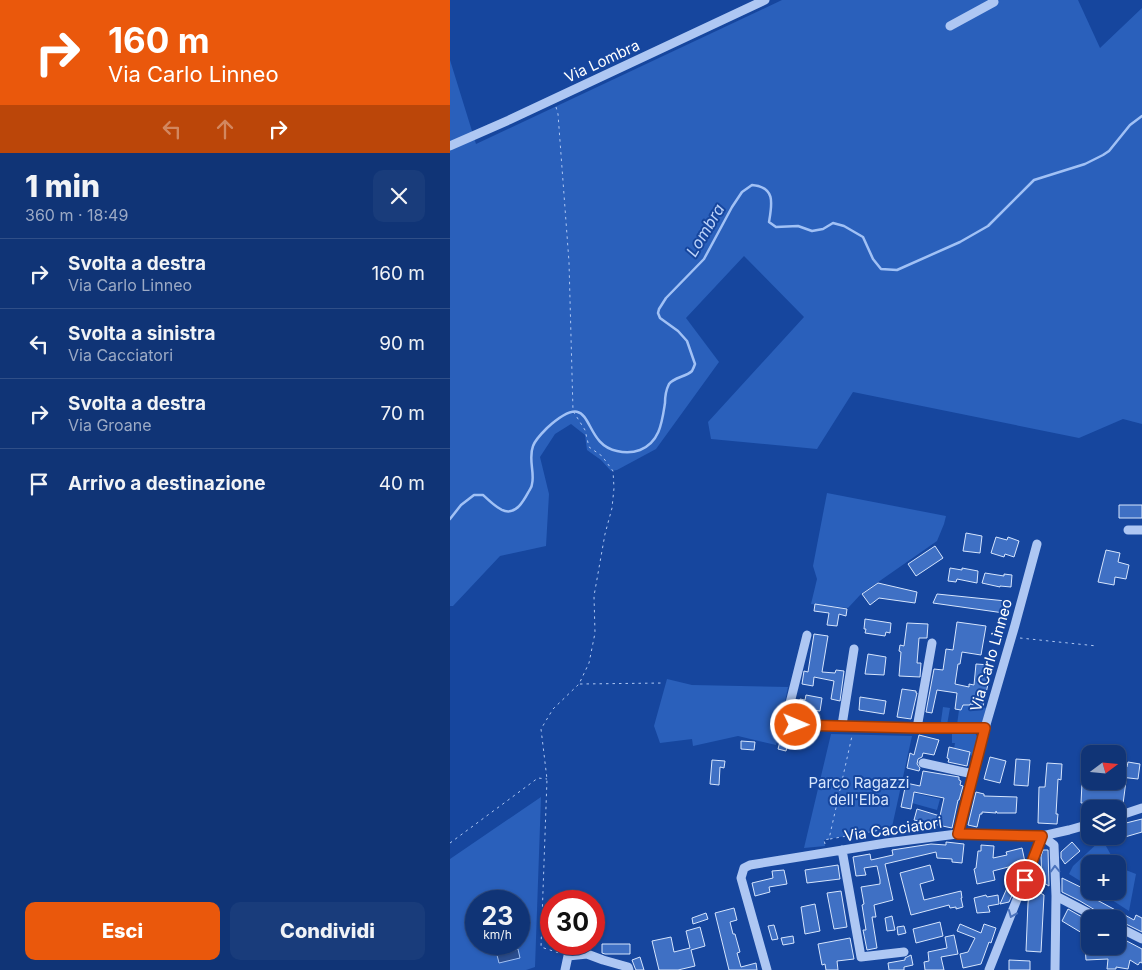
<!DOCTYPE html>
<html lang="it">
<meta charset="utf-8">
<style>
body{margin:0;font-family:Inter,sans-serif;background:#193c7b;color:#f1f3f6;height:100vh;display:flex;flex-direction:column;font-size:19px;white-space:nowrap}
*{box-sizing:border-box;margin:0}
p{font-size:16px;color:#9caac5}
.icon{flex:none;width:28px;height:28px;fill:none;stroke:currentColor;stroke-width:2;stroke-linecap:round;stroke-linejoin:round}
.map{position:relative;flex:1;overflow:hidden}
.drawer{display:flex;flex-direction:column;background:#103476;width:450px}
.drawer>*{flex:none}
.hud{background:#ea580c;color:#fff;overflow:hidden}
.needle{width:32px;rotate:74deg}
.fabs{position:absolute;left:631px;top:745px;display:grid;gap:10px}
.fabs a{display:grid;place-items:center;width:45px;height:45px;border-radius:10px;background:#103476;box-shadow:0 1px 4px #0004,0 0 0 1px #304f88;font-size:25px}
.speed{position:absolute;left:15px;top:890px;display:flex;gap:10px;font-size:25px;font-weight:700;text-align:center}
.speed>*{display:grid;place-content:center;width:65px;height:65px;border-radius:50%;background:#103476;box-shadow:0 1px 4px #0004,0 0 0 1px #304f88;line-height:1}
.speed small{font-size:12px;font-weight:400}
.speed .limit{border:8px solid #d22;background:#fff;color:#111}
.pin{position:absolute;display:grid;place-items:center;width:42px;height:42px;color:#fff;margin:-21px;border:2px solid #fff;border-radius:50%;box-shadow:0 1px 5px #0007}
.me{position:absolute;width:55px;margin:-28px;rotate:91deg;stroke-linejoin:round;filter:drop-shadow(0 0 4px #0008)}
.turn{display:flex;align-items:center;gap:18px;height:105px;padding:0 25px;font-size:22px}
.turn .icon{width:65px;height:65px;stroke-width:2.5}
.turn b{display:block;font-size:35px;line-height:42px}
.lanes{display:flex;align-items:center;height:48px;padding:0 25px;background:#0003;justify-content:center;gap:25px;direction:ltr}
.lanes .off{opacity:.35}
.round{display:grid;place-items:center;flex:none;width:52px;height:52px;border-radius:10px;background:#193c7b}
.headline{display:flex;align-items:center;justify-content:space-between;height:85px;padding:0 25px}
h1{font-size:30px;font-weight:800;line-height:38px}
.button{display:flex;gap:10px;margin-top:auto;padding:10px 25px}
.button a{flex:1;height:58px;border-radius:10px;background:#ea580c;color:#fff;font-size:20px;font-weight:800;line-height:58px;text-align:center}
.button a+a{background:#193c7b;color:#f1f3f6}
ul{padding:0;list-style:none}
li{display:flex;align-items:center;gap:15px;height:70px;padding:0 25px;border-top:1px solid #304f88}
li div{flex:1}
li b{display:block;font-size:19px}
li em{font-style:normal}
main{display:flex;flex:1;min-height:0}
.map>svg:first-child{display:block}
.green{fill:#2a60bb;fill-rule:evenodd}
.water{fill:#2a4d8f;stroke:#a1c1f5}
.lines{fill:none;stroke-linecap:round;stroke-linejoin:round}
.stream{stroke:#a1c1f5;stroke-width:2.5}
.building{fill:#3f70c4;stroke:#d6e5fd}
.path{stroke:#aec7f3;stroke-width:1;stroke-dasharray:2.5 4;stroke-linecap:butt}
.minor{stroke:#aec7f3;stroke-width:9}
.oneway{stroke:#4b73bc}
.route-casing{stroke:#983908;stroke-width:12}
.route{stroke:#ea580c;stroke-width:9}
.labels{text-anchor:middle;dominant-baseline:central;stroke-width:4;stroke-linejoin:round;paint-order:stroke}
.street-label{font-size:15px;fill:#fff;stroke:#16469e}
.park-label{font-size:15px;fill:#d6e5fd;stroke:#16469e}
.water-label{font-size:16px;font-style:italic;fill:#bbd2f9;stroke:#16469e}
</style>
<main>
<section class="drawer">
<div class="hud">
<div class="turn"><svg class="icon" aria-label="right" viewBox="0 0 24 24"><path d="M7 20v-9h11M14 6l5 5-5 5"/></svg><div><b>160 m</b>Via Carlo Linneo</div></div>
<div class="lanes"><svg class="icon off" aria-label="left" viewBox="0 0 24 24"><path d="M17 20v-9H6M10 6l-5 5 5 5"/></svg><svg class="icon off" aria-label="ahead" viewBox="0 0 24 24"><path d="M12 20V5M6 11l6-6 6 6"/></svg><svg class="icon" aria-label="right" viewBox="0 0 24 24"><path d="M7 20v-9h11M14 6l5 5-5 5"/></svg></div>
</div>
<div class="headline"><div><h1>1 min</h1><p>360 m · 18:49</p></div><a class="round"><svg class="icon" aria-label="close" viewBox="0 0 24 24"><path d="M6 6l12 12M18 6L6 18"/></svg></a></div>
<ul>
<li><svg class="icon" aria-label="right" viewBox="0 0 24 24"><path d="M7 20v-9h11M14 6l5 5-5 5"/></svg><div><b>Svolta a destra</b><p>Via Carlo Linneo</p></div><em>160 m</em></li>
<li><svg class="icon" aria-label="left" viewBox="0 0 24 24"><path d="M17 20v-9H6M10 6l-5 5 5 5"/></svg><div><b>Svolta a sinistra</b><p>Via Cacciatori</p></div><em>90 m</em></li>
<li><svg class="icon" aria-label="right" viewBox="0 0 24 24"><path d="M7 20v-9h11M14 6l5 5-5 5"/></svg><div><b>Svolta a destra</b><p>Via Groane</p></div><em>70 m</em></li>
<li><svg class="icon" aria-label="arrive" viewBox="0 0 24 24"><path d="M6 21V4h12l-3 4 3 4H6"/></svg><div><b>Arrivo a destinazione</b></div><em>40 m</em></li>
</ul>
<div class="button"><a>Esci</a><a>Condividi</a></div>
</section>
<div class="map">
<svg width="692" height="970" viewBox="0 0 692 970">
<rect width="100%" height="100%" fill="#16469e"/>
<!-- green -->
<path class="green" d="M332,0h296l22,48 42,-40v416l-19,-5 -44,19 -226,-46 -36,57 -106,-10 -3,-17 96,-105 -60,-61 -58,62 33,44 -63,87 -39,21 -6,1 -10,-11 -14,-10 -2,-15 -14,-11 -16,10 -15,23 9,37 -3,52 -46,10 -47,50h-3v-546l26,84z
M377,493l119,23 -2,8 -7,17 -76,53 -13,14 -37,-4 6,-25 -4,-13z
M217,679l25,6 96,2 -12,58 -38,-9 -45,10 -1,-7 -32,4 -6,-17z
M513,705l24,3 -3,13 -7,5 -20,-1 2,-15h2z
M493,707l7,1 -3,17 -5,-1 -1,-3z
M502,733h23l3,5 -5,18 -3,-1v-3l-16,-3 1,-6h-3z
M381,734l81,2 -20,91 -68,13 1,6 -21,2z
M464,793l26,6 -3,11 -25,-7z
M91,797l-6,170 -9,3h-76v-111zM26,901h43v43h-43z
M652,839l14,25h-26v23l-21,-13 4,-8z
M668,867l18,7 -7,37 -31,-20h20z"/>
<!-- water -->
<path class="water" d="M68,949l2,9 -21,5 -2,-8z"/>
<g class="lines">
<!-- stream -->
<path class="stream" d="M0,519l11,-14 13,-10h9c6,5 14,14 22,16 12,3 19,-11 24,-20 1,-2 3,-4 3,-7 3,-11 -4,-25 1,-38 2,-6 9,-13 14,-18 50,-45 32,16 70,23 8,2 15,2 23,-1 20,-8 22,-28 25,-47 0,-6 1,-13 4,-19 5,-7 17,-7 23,-13 1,-2 2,-4 3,-7l-8,-23 -9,-10 -18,-13 -2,-5 1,-4 7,-11 38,-39 28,-52 10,-15 10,-7c24,2 20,19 17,37l7,5 22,-1 14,5 11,-2 10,-6 11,3 19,11 10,22 8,10 16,1 63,-28 28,-16 46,-46 51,-16 18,-9 6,-4 21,-26 12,-9"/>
</g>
<!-- building -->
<path class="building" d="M669,505h23v13h-23z
M516,533l16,3 -2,17 -17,-2z
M546,537l11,3 1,-3 11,4 -5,16 -9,-3 -1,3 -13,-4z
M485,546l8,12 -27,18 -8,-12z
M656,550l14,3 -2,9 11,3 -3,14 -11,-2 -1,8 -16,-3z
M500,568l12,2v-2l16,3 -1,12 -20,-4 -1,3 -8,-1z
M535,573l19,3v-2l8,1 -1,12 -11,-1v1l-18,-4z
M428,583l39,9 -2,11 -36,-5 -9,7 -8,-11z
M487,594l69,7 -2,12 -71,-10z
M365,604l32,5 -1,7 -7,-2 -2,12 -10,-1 2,-12 -15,-2z
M415,619l26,4 -1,10 -4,-1 -1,4 -20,-3 1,-4h-2z
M507,622l29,4 -5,29 -19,-3 -2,12h-2l-3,20 14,3v-3l5,1 2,-21 14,1 -1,15 -6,26 -13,-2v1h-7l-2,5 -6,-1 2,-16 -20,-3 -5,23 -6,-1 8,-43 9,1 3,-21 7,1z
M457,623l21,1 -1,14h-8l-2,25h4l-1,14 -21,-1 2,-24 -2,-1 1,-6 4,1z
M364,634l14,2 -6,36 13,1 1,-3 8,1 -4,30 -9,-2 3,-18 -20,-4 -1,9 -11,-2 2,-13 4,1z
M418,654l18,3 -2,18 -19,-1z
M452,689l14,2v2h1l-6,26 -14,-2z
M356,695l16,3 -2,13 -21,-3 1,-9 5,1z
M410,697l26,4 -2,13 -25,-4z
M332,734l8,2 -4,15 -8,-2z
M469,735l20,5 -5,15 -11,-2 -1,4 -4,2 -1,5 3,4 -1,3 -12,-3 3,-15 4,2z
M291,741l14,1 -1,8 -13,-1z
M499,747l21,5 -3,14 -19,-4 1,-3 -2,-1z
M540,757l16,4 -6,22 -16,-4z
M566,759l14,1 -2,26 -14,-1z
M262,760l13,1 -1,7 -4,-1 -1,18 -9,-1z
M678,762l12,2 -2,15 -18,-2 1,-11 6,1z
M597,763l15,1 -1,16 -3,-1 -2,35h2l-1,10 -19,-1 1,-36h6z
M473,771l36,6v3l2,1 -1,4 3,1 -4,14h-1l-6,28 -38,-8 3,-11 23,7 4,-18 -30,-6 -3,17 -10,-2 5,-24 14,3z
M653,781h23l-3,23h-5l-1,2 -16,-2 -20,-1 1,-20 20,2z
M526,792l8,2v2l33,1 -1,16h-19l-1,-2v2l-14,-1v2h-2l-3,13 -9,-2z
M692,819v13l-24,7v-14z
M496,842l18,2 -2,19 -10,-1v-3l-15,-1 -1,-6 -51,12 8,36 -19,5 2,12h-4l5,31 -10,2 -4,-20h3l-4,-25 2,-1 -3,-17 19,-3v-4l-3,-14 -13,2 2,7 -10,1 -3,-19 17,-3 1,6 22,-5 -1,-5 39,-6 15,1z
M622,842l8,9 -15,13 -4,-6v-6z
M531,845l13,1 -1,12 14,-3 -1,-3 16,-4 3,14 -1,1 -31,8 2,9 -18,4 -3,-15 2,-1 2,-17h3z
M593,850h5l1,36 -7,-4 -1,-26z
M388,865l2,14 -33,4 -2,-13z
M480,865l4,15 -14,4 4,16 37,-9 1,7h-1l2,9 -7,2v-2l-6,1 -1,-3 -38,10 -11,-42z
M334,870l3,14 -18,3 1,5 -15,4 -3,-13 21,-5 -1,-7z
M612,878l37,18 -2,4 37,20 2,-5 6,3v14l-22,-11 1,-2h-11l-30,-18 -18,-9z
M580,887l14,8 -3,57 -15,-1 2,-48z
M557,888l7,3 -5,11 -9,2z
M391,891l6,36 -13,2 -7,-36z
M536,895l1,2 11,-2 1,9 -11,2 2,6 -13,1 -3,-15z
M365,904l5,27 -15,3 -4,-27z
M284,908l3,12 -7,2 3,12h2l5,18 -3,1 4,14 15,-4 1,7h-28l-14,-57z
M618,909l21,12 -7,12 -20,-12z
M256,913l2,6 -15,5 -1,-6z
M442,916l3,14 -8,1 -2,-13z
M490,922l3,14 -27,7 -3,-14z
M510,924l21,9 3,-9 12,4 -5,15 -2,-1 -8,22 -18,4 -3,-14 8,-2 7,-14 -18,-7z
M324,925l4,14 -6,1 -4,-14z
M454,926l2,7 -8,2 -1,-8z
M250,927l5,19 -14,4 4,16 -17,4h-19l-7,-29 19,-4 3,15 16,-4 -4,-17z
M504,935l4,19 -17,3 3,13h-19l-1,-8 5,-1 -1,-9 19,-4 -2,-11z
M343,936l1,7 -11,2 -2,-7z
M400,938l4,21 -17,2 1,9h-12l-1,-6 -3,1 -4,-21z
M673,939l19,10v14l-2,-1 -2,3 -8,-5 -2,9 -12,-2v2h-9l1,-10 -22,1 -1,-13 34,-1z
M152,944h28v10h-25l-3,-1z
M461,955l2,10 -9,2v3h-15l-1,-7 17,-3v-2z
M190,957l4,13h-8l-1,-2 -3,-8z
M559,960l21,1v9h-21z"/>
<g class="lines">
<!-- path -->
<path class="path" d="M106,107l2,7 11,148 4,149 12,19 4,17 13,9 11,15 1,17 -2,20 -7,26 -11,62 1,37 -6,30 -10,21 -26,25 -12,20 6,50 -6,168 18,6
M570,638l77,8
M130,684l84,-1
M380,839l56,-10 3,6
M0,843l88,-65 9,1
M375,844l-1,-4 5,-1 23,-103"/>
<!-- minor -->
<path class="minor" d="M500,26l44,-24
M0,146l59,-26 256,-120
M678,530h14
M357,635l-20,80 1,4 9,6 120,3h68
M392,725l12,-76
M467,728l15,-85
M473,763l50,11
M668,816l24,-8
M507,834l28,-106 30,-103 22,-81
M592,836l12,9 2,51 -1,74
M392,850l19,107 43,-5
M606,896l44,23
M668,927l24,12
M115,970l3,-14 19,-2 16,6 25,7 1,3
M317,970l-26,-92 3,-10 6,-3 136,-22 71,-9 85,2 27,-6 21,-6
M539,970l53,-134"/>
</g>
<!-- one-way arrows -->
<defs><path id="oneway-chevron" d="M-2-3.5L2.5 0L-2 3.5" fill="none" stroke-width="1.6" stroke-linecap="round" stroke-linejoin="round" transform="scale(1.25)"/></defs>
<g class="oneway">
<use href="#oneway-chevron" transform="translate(605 869) rotate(-92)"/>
<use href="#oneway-chevron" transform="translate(562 914) rotate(112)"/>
</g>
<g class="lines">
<defs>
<path id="route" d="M346,725l121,3h68l-27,106 84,2 -17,44"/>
</defs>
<!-- route casing -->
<use href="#route" class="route-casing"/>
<!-- route -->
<use href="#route" class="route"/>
</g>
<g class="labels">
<!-- street labels -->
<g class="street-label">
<text transform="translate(152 61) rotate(-25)">Via Lombra</text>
<text transform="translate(541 655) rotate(-74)">Via Carlo Linneo</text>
<text transform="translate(443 829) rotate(-8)">Via Cacciatori</text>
</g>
<!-- park labels -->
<g class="park-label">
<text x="409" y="782">Parco Ragazzi<tspan x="409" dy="17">dell'Elba</tspan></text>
</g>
<!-- water labels -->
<g class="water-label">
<text transform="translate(255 230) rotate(-59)">Lombra</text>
</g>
</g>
</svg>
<div class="fabs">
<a><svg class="needle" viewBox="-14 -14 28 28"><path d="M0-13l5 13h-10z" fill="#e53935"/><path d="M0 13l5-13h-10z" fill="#9caac5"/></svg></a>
<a><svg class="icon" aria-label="layers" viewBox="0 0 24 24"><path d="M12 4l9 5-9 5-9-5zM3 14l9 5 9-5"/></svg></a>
<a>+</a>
<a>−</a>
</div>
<div class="speed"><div>23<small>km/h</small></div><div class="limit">30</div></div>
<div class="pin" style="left:575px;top:880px;background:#d93025"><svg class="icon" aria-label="arrive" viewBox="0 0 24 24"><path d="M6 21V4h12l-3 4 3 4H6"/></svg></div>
<svg class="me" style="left:346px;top:725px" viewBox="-20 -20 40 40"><circle r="17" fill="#ea580c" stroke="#fff" stroke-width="3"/><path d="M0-11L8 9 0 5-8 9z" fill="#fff"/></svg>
</div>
</main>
